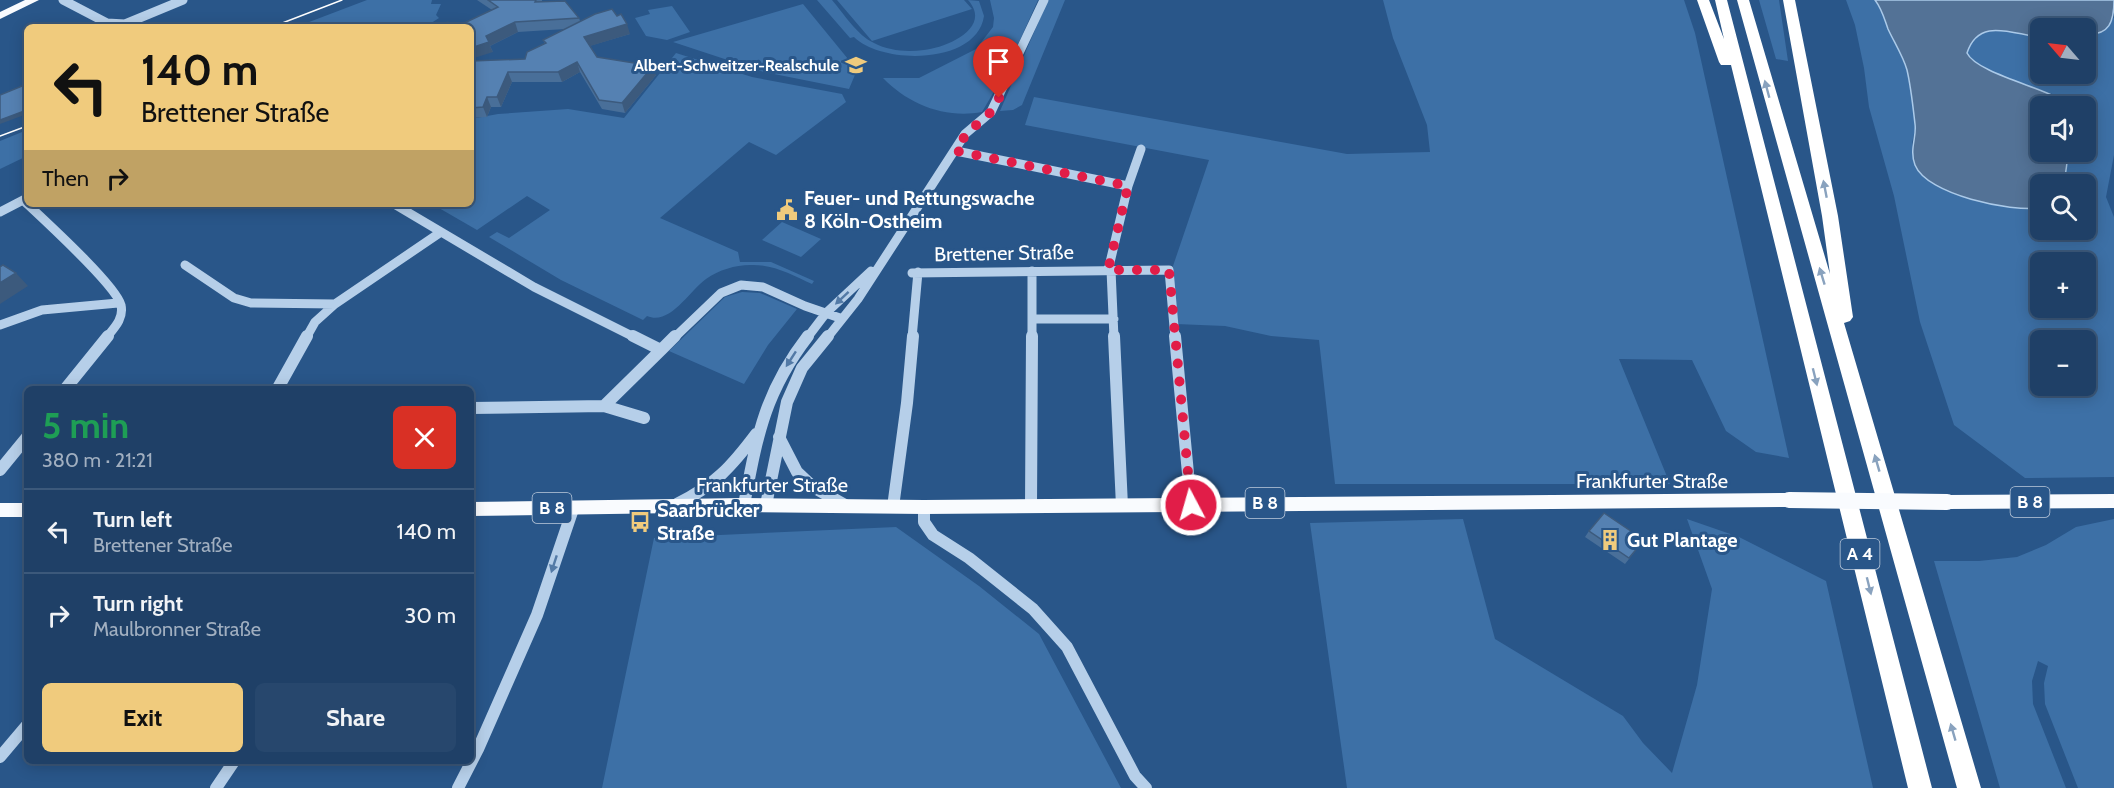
<!DOCTYPE html>
<meta charset="utf-8">
<style>
body{margin:0;font-family:Cabin,sans-serif;background:#27476d;color:#f1f3f6;height:100vh;display:flex;flex-direction:column;font-size:22px;white-space:nowrap}
*{box-sizing:border-box;margin:0}
p{font-size:20px;color:#a1afc0}
.icon{flex:none;width:33px;height:33px;fill:none;stroke:currentColor;stroke-width:2;stroke-linecap:round;stroke-linejoin:round}
.map{position:relative;flex:1;overflow:hidden}
.panel{position:absolute;left:24px;top:386px;width:450px;height:378px;display:flex;flex-direction:column;background:#1f4067;border-radius:9px;box-shadow:0 3px 15px #0003,0 0 0 2px #3c597b}
.panel>*{flex:none}
.banner{position:absolute;left:24px;top:24px;width:450px;height:183px;border-radius:9px;box-shadow:0 3px 15px #0003,0 0 0 2px #3c597b;background:#f0cb7d;color:#111;overflow:hidden}
.needle{width:39px;rotate:298deg}
.tools{position:absolute;left:2030px;top:18px;display:grid;gap:12px}
.tools a{display:grid;place-items:center;width:66px;height:66px;border-radius:9px;background:#1f4067;box-shadow:0 3px 15px #0003,0 0 0 2px #3c597b;font-size:30px}
.pin{position:absolute;display:grid;place-items:center;width:51px;height:51px;color:#fff;margin:-62px -26px;border-radius:50% 50% 50% 0;rotate:-45deg;box-shadow:0 0 6px #0007}
.pin .icon{rotate:45deg}
.me{position:absolute;width:66px;margin:-33px;rotate:354deg;stroke-linejoin:round;filter:drop-shadow(0 0 4px #0008)}
.turn{display:flex;align-items:center;gap:21px;height:126px;padding:0 18px;font-size:27px}
.turn .icon{width:78px;height:78px;stroke-width:2.5}
.turn b{display:block;font-size:42px;line-height:51px}
.then{display:flex;align-items:center;height:57px;padding:0 18px;background:#0003;gap:12px;font-size:22px}
.round{display:grid;place-items:center;flex:none;width:63px;height:63px;border-radius:9px;background:#27476d}
.summary{display:flex;align-items:center;justify-content:space-between;height:102px;padding:0 18px}
h1{font-size:36px;font-weight:700;line-height:45px;color:#1e9e55}
.cta{display:flex;gap:12px;margin-top:auto;padding:12px 18px}
.cta a{flex:1;height:69px;border-radius:9px;background:#f0cb7d;color:#111;font-size:24px;font-weight:700;line-height:69px;text-align:center}
.cta a+a{background:#27476d;color:#f1f3f6}
ul{padding:0;list-style:none}
li{display:flex;align-items:center;gap:18px;height:84px;padding:0 18px;border-top:2px solid #3c597b}
li div{flex:1}
li b{display:block;font-size:22px}
li em{font-style:normal}
.map>svg:first-child{display:block}
.green{fill:#3d70a6;fill-rule:evenodd}
.water{fill:#537296;stroke:#abcae9;stroke-width:1.5}
.lines{fill:none;stroke-linecap:round;stroke-linejoin:round}
.minor-far1{stroke:#b6cfe9;stroke-width:9}
.minor{stroke:#b6cfe9;stroke-width:12}
.major{fill:#f9fbfe;fill-rule:evenodd}
.highway{fill:#fff;fill-rule:evenodd}
.tram{stroke:#fff;stroke-width:1.5}
.major-bridge{stroke:#f9fbfe;stroke-width:16}
.wall{fill:#496f99}
.shaded-wall{fill:#3c5a7d}
.building{fill:#5581b2;stroke:#3c5a7d;stroke-width:1.5}
.oneway{fill:#89a2be}
.oneway2{fill:#537aa6}
.route{stroke:#e11d48;stroke-width:10;stroke-dasharray:0 18}
.labels{text-anchor:middle;dominant-baseline:central;stroke-width:6;stroke-linejoin:round;paint-order:stroke}
.far-poi-label{font-size:16px;font-weight:bold;fill:#fff;stroke:#295689;text-anchor:end}
.shield{fill:#295689;stroke:#bfccdc;stroke-width:1.5}
.shield-label{font-size:18px;font-weight:bold;fill:#fff}
.poi-label{font-size:20px;font-weight:bold;fill:#fff;stroke:#295689;text-anchor:start}
.street-label{font-size:20px;fill:#fff;stroke:#295689}
</style>
<div class="map">
<svg width="2114" height="788" viewBox="0 0 2114 788">
<rect width="100%" height="100%" fill="#295689"/>
<!-- green -->
<path class="green" d="M367,0h65l-1,4h10l-5,11 3,3 -14,9h-129z
M817,0h15c12,14 25,35 42,43 15,8 33,9 50,7 22,-2 69,-22 44,-50l11,1 5,15c-7,49 -102,49 -130,21l-4,1z
M837,0h127l8,9 -100,32z
M990,0h48l-32,71 -24,41c-37,7 -74,-8 -99,-34h36l57,-29 17,-22 1,-9z
M1048,0h17l-43,105 -9,5 -13,1z
M1383,0h301l11,33 94,425 -33,-6 -30,-21 -34,-71 -73,-1 51,125h-335l-16,-144 -48,-4 -46,-10 -49,-2 -3,-58 36,-106 -184,-35 9,-28 313,57 83,-2 -3,-27 -34,-87z
M1759,0h20l9,61 -12,-2z
M1846,0h29l8,12 25,61 8,52 -4,18 2,20 97,44 29,1v22h45v-46h-21c2,-12 2,-22 10,-32h11v-46c-16,0 -16,-6 -30,-11 -19,-8 -80,-23 -88,-42 12,-36 46,-19 73,-16v37h45v-40c14,1 22,-5 29,-17v138l-8,42 8,20v260l-89,1 -71,-53 -34,-103 -26,-126 -25,-89 -5,-39 -9,-43zM2040,262h45v46h-45zM2040,340h45v46h-45z
M803,4l54,66 -8,19 -85,-17 -91,-30z
M672,6l18,26 -23,8 -21,-4 -11,-18 15,-4 -2,-4z
M676,53l76,24 90,17 4,8 -70,53 -27,-13 -89,76 78,34 2,10h31l43,19 -2,3c-20,-9 -39,-20 -62,-19 -15,0 -31,5 -44,14 -17,12 -36,47 -59,37l-4,4 -82,-40 -72,-43 8,-5 12,6 41,-28 -23,-14 -50,34 -45,-26h39v-85l27,-5 70,-5 56,9z
M27,130v26l-27,13v-28z
M782,222l39,17 -20,18 -39,-17z
M742,292l18,1 37,16 -29,36 -24,39 -75,-33 56,-54z
M1463,519l32,120 128,77 20,27 29,30 25,-88 15,-96 -25,-70 52,18 87,44 47,207h-526l-37,-265z
M2114,519v269h-36l-33,-84 -1,-21 4,-17 -10,-5 -6,20 1,23 33,84h-66l-66,-227h45l38,-4 29,-12 30,-18z
M896,527l83,59 60,48 82,154h-519l52,-250z"/>
<!-- water -->
<path class="water" d="M1875,0h239c0,21 -4,36 -29,34v-6h-45v9c-26,-2 -61,-21 -73,16 10,21 84,36 106,53h-33v46h34l-7,11 -3,21h-24v24c-29,4 -113,-13 -125,-43 -6,-16 2,-28 0,-41 -2,-17 -4,-37 -8,-54 -4,-14 -13,-28 -19,-41 -4,-11 -6,-20 -13,-29z"/>
<g class="lines">
<!-- minor-far1 -->
<path class="minor-far1" d="M63,0l44,23 18,1 5,3
M125,24l58,-24
M956,151l172,35
M23,200c19,18 93,85 98,105 3,14 -7,23 -15,33
M394,204l140,83 102,51
M0,212l27,-14
M185,265l49,33 17,5 84,1
M1111,270l3,68
M1108,271l20,-85 13,-37
M912,273l257,-3 6,68
M1032,319h82
M0,325l42,-15 76,-7
M306,338l9,-16 20,-18 106,-72
M674,338l47,-45 20,-8 22,2 42,19 35,12
M807,338l19,-25 45,-42
M827,338l31,-39 107,-165 26,-22 53,-112
M912,338l6,-66
M1032,338v-67"/>
<!-- minor -->
<path class="minor" d="M633,336l28,14 14,-14
M1114,336l8,170
M1175,336l16,169
M66,388l42,-52
M278,388l29,-52
M604,406l40,12
M471,408l133,-2 57,-56
M779,437l18,35 16,15 32,18
M0,470l27,-33
M677,504c37,-18 55,-38 79,-70
M744,505c13,-68 20,-112 64,-169
M766,505l21,-103 15,-34 26,-32
M1031,506l1,-170
M893,507l14,-104 6,-67
M924,507v15l9,13 36,23 64,51 34,38 68,129 11,12
M0,757l27,-32
M216,788l19,-28
M458,788l20,-39 59,-134 36,-106"/>
<!-- major -->
<path class="major" d="M25,0h14l-39,19v-7z
M1789,493l6,2 2,5 -2,5 -6,2 -865,7 -180,-2 -273,4v-14l273,-4 180,2z
M2114,494v14l-167,1 -6,-2 -2,-5 2,-5 6,-2z
M0,503h27v14h-27z"/>
<!-- highway -->
<path class="highway" d="M1697,0h12l15,39 -9,-39h12l205,788h-24l-177,-723h-10l-2,-3z
M1737,0h12l81,274 -8,-58 -39,-216h12l43,216 15,101 -3,4 -6,2 137,465h-24z"/>
<!-- tram -->
<path class="tram" d="M272,27l70,-27
M0,136l27,-10"/>
<!-- major-bridge -->
<path class="major-bridge" d="M1789,500l158,2"/>
</g>
<!-- wall -->
<path class="wall" d="M477,0h65v2l37,16 1,3 50,13 -41,12 8,11 59,18 -31,38 -23,-4 -22,-37 -18,10h-50l-11,25h-10l-4,10 -16,1v-57l54,-2 20,-15 -2,-4 22,-11 -47,3 -28,14 3,6 -63,-25 30,-2 32,-15z
M1589,531l55,9 -19,24 -40,-27z"/>
<!-- shaded-wall -->
<path class="shaded-wall" d="M515,22l3,10 -28,14 3,6 -22,7v-11l15,-12z
M627,24l3,10 -43,13 -3,-10z
M577,62l3,10 -18,10 -4,-10z
M653,66l3,9 -31,38 -3,-10z
M508,72l4,10 -11,25 -4,-10z
M487,97l4,10 -4,10 -4,-10z
M27,110v4l-27,10v-4z
M16,273l12,13 -28,18v-21z"/>
<!-- building -->
<path class="building" d="M488,0h48l-1,2 30,-1 14,17 -64,4 -29,14 3,6 -18,6v-21h-41l18,-5 3,4 9,-1 38,-18z
M612,9l5,7 4,-2 6,10 -43,13 13,20 56,9 -31,37 -23,-3 -22,-38 -19,10h-50l-11,25h-10l-4,10 -12,1v-47l54,-2 2,-7 19,-9 -3,-3 52,-26z
M22,86l5,6v18l-27,10v-25z
M3,265l13,8 -16,10v-16z
M1604,513l40,27 -15,18 -40,-27z"/>
<!-- one-way arrows -->
<defs><path id="oneway-solid" d="M-6-.8H1V-3.2L6.5 0L1 3.2V.8H-6Z" transform="scale(1.5)"/></defs>
<g class="oneway">
<use href="#oneway-solid" transform="translate(1767 89) rotate(-105)"/>
<use href="#oneway-solid" transform="translate(1825 189) rotate(-101)"/>
<use href="#oneway-solid" transform="translate(1822 276) rotate(-107)"/>
<use href="#oneway-solid" transform="translate(1815 377) rotate(76)"/>
<use href="#oneway-solid" transform="translate(1877 463) rotate(-106)"/>
<use href="#oneway-solid" transform="translate(1869 586) rotate(76)"/>
<use href="#oneway-solid" transform="translate(1953 732) rotate(-106)"/>
</g>
<g class="oneway2">
<use href="#oneway-solid" transform="translate(842 298) rotate(137)"/>
<use href="#oneway-solid" transform="translate(791 359) rotate(123)"/>
<use href="#oneway-solid" transform="translate(554 564) rotate(108)"/>
</g>
<g class="lines">
<!-- route -->
<path class="route" d="M999,98l-8,14 -25,22 -10,17 172,35 -20,84h61l22,235"/>
</g>
<!-- icons -->
<defs>
<symbol id="school-bare" viewBox="-9 -9 18 18"><path d="M0-5L7-2L0 1L-7-2ZM-4 1L0 2.5L4 1V4Q0 6-4 4Z" fill="#f0cb7d" stroke="#295689" stroke-width="2.5" paint-order="stroke"/></symbol>
<symbol id="civic-bare" viewBox="-9 -9 18 18"><path d="M-.6-6.5H3V-4.5H.6V-3L4-1V1h2V6H-6V1h2V-1L-.6-3ZM-1.2 2.5V6h2.4V2.5Z" fill="#f0cb7d" stroke="#295689" stroke-width="2.5" paint-order="stroke"/></symbol>
<symbol id="bus-bare" viewBox="-9 -9 18 18"><path d="M-5-6H5V4H4V6H2V4H-2V6H-4V4H-5ZM-3.5-4V0h7V-4ZM-3.5 1.2v1.5H-2V1.2ZM2 1.2v1.5H3.5V1.2Z" fill="#f0cb7d" stroke="#295689" stroke-width="2.5" paint-order="stroke"/></symbol>
<symbol id="building-bare" viewBox="-9 -9 18 18"><path d="M-4-6H4V6H1V3H-1V6H-4ZM-2.5-4.3h1.7v1.8h-1.7ZM.8-4.3h1.7v1.8H.8ZM-2.5-1h1.7V.8h-1.7ZM.8-1h1.7V.8H.8Z" fill="#f0cb7d" stroke="#295689" stroke-width="2.5" paint-order="stroke"/></symbol>
</defs>
<g fill-rule="evenodd">
<use href="#school-bare" x="841" y="50" width="30" height="30"/>
<use href="#civic-bare" x="772" y="195" width="30" height="30"/>
<use href="#bus-bare" x="625" y="507" width="30" height="30"/>
<use href="#building-bare" x="1595" y="525" width="30" height="30"/>
</g>
<g class="labels">
<!-- far-poi labels -->
<g class="far-poi-label">
<text x="839" y="65">Albert-Schweitzer-Realschule</text>
</g>
<!-- shield labels -->
<g class="shield">
<rect x="2010.5" y="487" width="39" height="30" rx="4.5"/>
<rect x="1245.5" y="488" width="39" height="30" rx="4.5"/>
<rect x="532.5" y="493" width="39" height="30" rx="4.5"/>
<rect x="1840.5" y="539" width="39" height="30" rx="4.5"/>
</g>
<g class="shield-label">
<text x="2030" y="502">B 8</text>
<text x="1265" y="503">B 8</text>
<text x="552" y="508">B 8</text>
<text x="1860" y="554">A 4</text>
</g>
<!-- poi labels -->
<g class="poi-label">
<text x="804" y="198">Feuer- und Rettungswache<tspan x="804" dy="23">8 Köln-Ostheim</tspan></text>
<text x="657" y="510">Saarbrücker<tspan x="657" dy="23">Straße</tspan></text>
<text x="1627" y="540">Gut Plantage</text>
</g>
<!-- street labels -->
<g class="street-label">
<text transform="translate(1004 253) rotate(-1)">Brettener Straße</text>
<text x="1652" y="481">Frankfurter Straße</text>
<text x="772" y="485">Frankfurter Straße</text>
</g>
</g>
</svg>
<div class="tools">
<a><svg class="needle" viewBox="-14 -14 28 28"><path d="M0-13l5 13h-10z" fill="#e53935"/><path d="M0 13l5-13h-10z" fill="#a1afc0"/></svg></a>
<a><svg class="icon" aria-label="sound" viewBox="0 0 24 24"><path d="M4 9h4l5-4v14l-5-4H4zM17 9q2 3 0 6"/></svg></a>
<a><svg class="icon" aria-label="search" viewBox="0 0 24 24"><circle cx="10" cy="10" r="6"/><path d="M15 15l6 6"/></svg></a>
<a>+</a>
<a>−</a>
</div>
<div class="pin" style="left:999px;top:98px;background:#d93025"><svg class="icon" aria-label="arrive" viewBox="0 0 24 24"><path d="M6 21V4h12l-3 4 3 4H6"/></svg></div>
<svg class="me" style="left:1191px;top:505px" viewBox="-20 -20 40 40"><circle r="17" fill="#e11d48" stroke="#fff" stroke-width="3"/><path d="M0-11L8 9 0 5-8 9z" fill="#fff"/></svg>
<div class="banner">
<div class="turn"><svg class="icon" aria-label="left" viewBox="0 0 24 24"><path d="M17 20v-9H6M10 6l-5 5 5 5"/></svg><div><b>140 m</b>Brettener Straße</div></div>
<div class="then">Then<svg class="icon" aria-label="right" viewBox="0 0 24 24"><path d="M7 20v-9h11M14 6l5 5-5 5"/></svg></div>
</div>
<section class="panel">
<div class="summary"><div><h1>5 min</h1><p>380 m · 21:21</p></div><a class="round" style="background:#d93025;color:#fff"><svg class="icon" aria-label="close" viewBox="0 0 24 24"><path d="M6 6l12 12M18 6L6 18"/></svg></a></div>
<ul>
<li><svg class="icon" aria-label="left" viewBox="0 0 24 24"><path d="M17 20v-9H6M10 6l-5 5 5 5"/></svg><div><b>Turn left</b><p>Brettener Straße</p></div><em>140 m</em></li>
<li><svg class="icon" aria-label="right" viewBox="0 0 24 24"><path d="M7 20v-9h11M14 6l5 5-5 5"/></svg><div><b>Turn right</b><p>Maulbronner Straße</p></div><em>30 m</em></li>
</ul>
<div class="cta"><a>Exit</a><a>Share</a></div>
</section>
</div>
